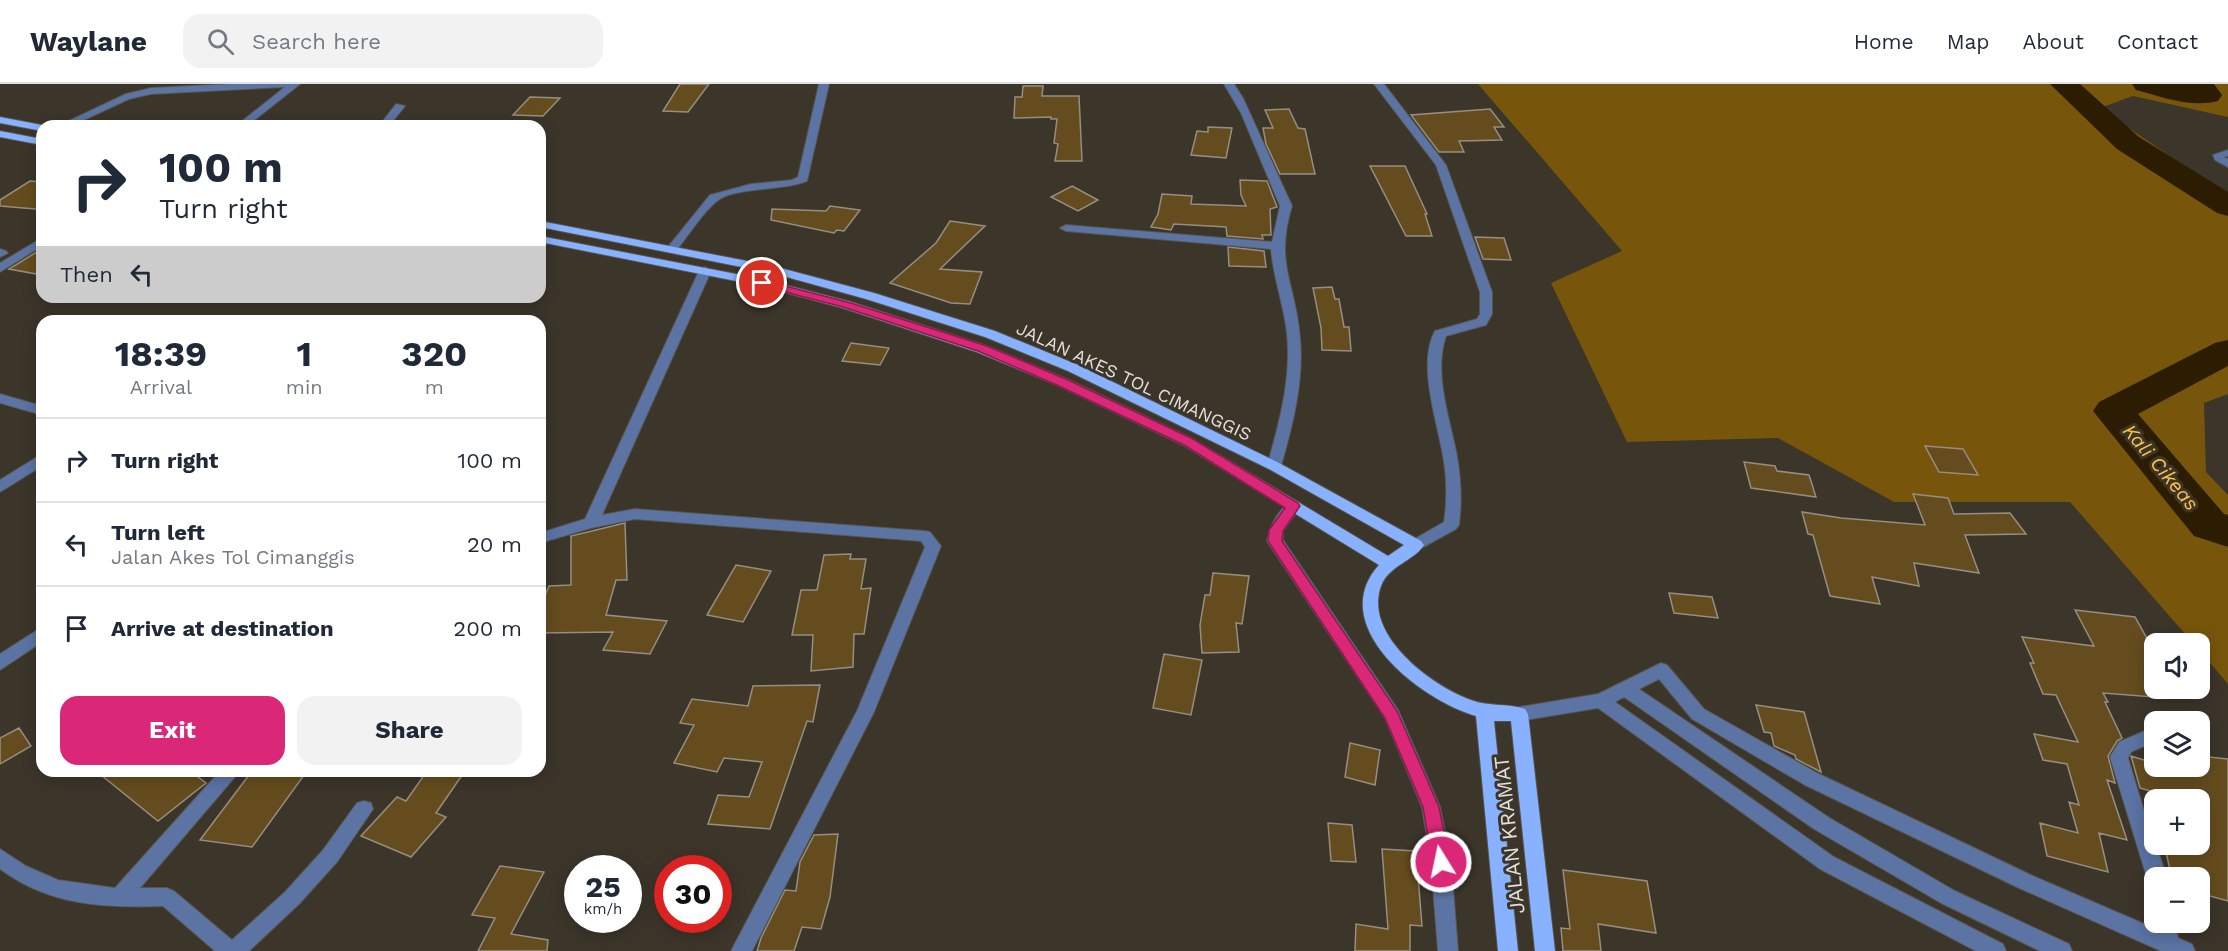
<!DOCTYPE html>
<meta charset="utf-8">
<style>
body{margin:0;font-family:"Work Sans",sans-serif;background:#f2f2f3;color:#1f2937;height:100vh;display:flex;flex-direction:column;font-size:22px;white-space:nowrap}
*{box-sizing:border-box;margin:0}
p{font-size:20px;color:#747a83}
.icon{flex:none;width:33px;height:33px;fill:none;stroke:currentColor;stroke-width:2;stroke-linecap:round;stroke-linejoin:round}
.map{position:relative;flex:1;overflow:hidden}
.details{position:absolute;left:36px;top:231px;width:510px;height:462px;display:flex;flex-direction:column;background:#fff;border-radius:18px;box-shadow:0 3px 15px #0003}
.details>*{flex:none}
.top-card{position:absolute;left:36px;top:36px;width:510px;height:183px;border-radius:18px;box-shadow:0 3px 15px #0003;background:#fff;color:#1f2937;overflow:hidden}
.fabs{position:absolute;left:2144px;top:549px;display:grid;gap:12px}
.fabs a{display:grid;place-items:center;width:66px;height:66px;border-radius:12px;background:#fff;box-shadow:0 3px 15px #0003;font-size:30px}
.speed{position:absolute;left:564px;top:771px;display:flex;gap:12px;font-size:30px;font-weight:700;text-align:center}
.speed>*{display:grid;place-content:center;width:78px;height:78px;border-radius:50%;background:#fff;box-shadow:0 3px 15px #0003;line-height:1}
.speed small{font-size:15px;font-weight:400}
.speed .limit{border:9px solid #d22;background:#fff;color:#111}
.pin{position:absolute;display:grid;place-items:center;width:51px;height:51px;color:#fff;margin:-26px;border:3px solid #fff;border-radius:50%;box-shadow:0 2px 6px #0007}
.me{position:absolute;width:66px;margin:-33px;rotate:350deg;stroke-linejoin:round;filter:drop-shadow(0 0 4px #0008)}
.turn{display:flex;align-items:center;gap:21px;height:126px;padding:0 24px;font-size:27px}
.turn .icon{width:78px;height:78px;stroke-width:2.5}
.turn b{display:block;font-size:42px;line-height:51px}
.then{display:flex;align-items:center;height:57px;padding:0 24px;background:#0003;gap:12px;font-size:22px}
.eta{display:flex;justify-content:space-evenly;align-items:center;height:102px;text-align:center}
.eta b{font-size:36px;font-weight:700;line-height:42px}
.primary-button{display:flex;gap:12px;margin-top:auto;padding:12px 24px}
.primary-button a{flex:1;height:69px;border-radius:18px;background:#db2777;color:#fff;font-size:24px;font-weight:700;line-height:69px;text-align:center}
.primary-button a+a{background:#f2f2f3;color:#1f2937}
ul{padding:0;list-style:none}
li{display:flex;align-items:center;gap:18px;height:84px;padding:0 24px;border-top:2px solid #e0e1e3}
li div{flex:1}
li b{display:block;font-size:22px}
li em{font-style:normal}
header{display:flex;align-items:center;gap:36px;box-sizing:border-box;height:84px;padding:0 30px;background:#fff;border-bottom:2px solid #e0e1e3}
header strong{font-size:28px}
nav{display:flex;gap:33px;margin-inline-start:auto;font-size:21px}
.search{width:420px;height:54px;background:#f2f2f3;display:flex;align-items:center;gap:15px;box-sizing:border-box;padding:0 21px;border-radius:18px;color:#747a83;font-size:22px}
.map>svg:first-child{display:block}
.green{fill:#77550a}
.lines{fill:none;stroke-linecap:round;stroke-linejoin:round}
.river{fill:#2c1d02;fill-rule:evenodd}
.building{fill:#654c1e;stroke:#958e81;stroke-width:1.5}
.minor-casing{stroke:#59544a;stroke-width:2}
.major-casing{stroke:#59544a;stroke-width:2}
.minor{fill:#5b74a4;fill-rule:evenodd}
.major{fill:#88b1ff;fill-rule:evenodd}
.route{fill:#db2777;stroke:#8e194d;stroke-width:1.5}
.labels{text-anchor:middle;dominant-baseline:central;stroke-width:6;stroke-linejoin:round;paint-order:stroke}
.street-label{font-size:18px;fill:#e4e0da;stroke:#3b352a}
.water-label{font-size:20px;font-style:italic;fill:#fec049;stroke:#3b352a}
.near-street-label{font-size:21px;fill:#e4e0da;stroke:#3b352a}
</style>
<header>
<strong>Waylane</strong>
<div class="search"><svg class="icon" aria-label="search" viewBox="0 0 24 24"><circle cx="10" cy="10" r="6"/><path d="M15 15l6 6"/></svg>Search here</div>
<nav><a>Home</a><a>Map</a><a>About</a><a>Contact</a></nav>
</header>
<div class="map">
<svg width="2228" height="867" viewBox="0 0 2228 867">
<rect width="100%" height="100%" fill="#3b352a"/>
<!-- green -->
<path class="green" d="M1478,0h750v33l-95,-21 -33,12 128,88v198l-24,9 2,69 22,23v189l-29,-34v-6l-6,-1 -123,-141h-176l-116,-64 -151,4 -76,-159 71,-32z"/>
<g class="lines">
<!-- river -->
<path class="river" d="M2050,0h30l59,53 89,55v24l-11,-3 -100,-64z
M2132,0h82l8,11 -4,6c-27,7 -56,-4 -82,-11z
M2228,256v26l-90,48 86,100 4,1v32l-34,-11 -101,-125 6,-9 116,-59z"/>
</g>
<!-- building -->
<path class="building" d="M680,0h29l-21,28 -25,-1z
M1023,2h20l-1,10h37l3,65h-27l3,-17 -4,-1 3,-24h-6v-2l-37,1 1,-21h7z
M530,13l30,1 -17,18 -30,-1z
M1289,25l9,19 7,1 10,45h-35l-14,-30 -3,-16h10l-8,-18z
M1490,25l14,18h-10l8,13 -43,1 5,11h-25l-28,-37z
M1208,43l24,1 -6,30 -35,-3 6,-24 11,1z
M1370,82h35l22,48h-2l7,22h-26z
M1240,96l27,1 10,26 -7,2 1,26h-9l1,4 -36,-3 -1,-9 -52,-3 -3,6 -20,-3 7,-13 4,-20 30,2 -1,8 55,2 -5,-11z
M30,97l12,1v23l-7,4 -35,-3v-6z
M1072,102l26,14 -20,11 -27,-14z
M830,122l30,4 -16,21 -7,-1 -3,3 -63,-13 1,-11 54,2z
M950,137l35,5 -45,43 42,3 -12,32 -19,-1 -61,-20 46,-40z
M1475,153l29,1 7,22 -28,-1z
M1228,163l36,4 2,16 -37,-1z
M42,165v26l-33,-6 31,-19z
M1332,203l3,12h4l5,28h5l2,24 -29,-1 -1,-22 -8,-40z
M851,259l38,5 -9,17 -38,-4z
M1925,362l38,3 15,26 -39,-3z
M1744,378l31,4 2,5 32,4 7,22 -65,-9z
M1913,410l35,4 6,16 56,-1 16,21 -61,1 14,38 -65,-10 5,23 -47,-9 8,27 -50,-8 -17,-61 -5,-1 -6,-22 39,6 84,7z
M625,439l2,57h-11l-10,35 61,6 -17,33 -47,-4 10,-18 -73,1v-25l9,-22 22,-1v-49z
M851,470l-1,5h16l-5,30 10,-1 -7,46h-10l-1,33 -42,4 2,-36h-21l9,-45h16l7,-35z
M736,481l35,6 -28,51 -36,-7z
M1213,489l36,3 -7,48 -6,-1 3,29 -37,1 -2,-28 5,-30h5z
M1669,509l43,4 6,21 -44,-5z
M2075,526l60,7 19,34v46l-51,-4 5,9h-3l17,36 -5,3 -9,15 7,27 -8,-3 20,60 -28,-7 9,39 -61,-16 -7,-33 38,10 -9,-31 10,3 -12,-41 -24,-4 -9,-26 44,8 -22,-47 -13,-1 -13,-31h4l-12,-26 72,9z
M1164,570l38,6 -11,55 -38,-7z
M820,601l-7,37 -6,-1 -37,108 -62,-5 10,-29 31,2 13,-35 -38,-4 -7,14 -43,-9 20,-38 -14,-2 12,-24 56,7 5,-20z
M1756,621l48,7 17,60 -25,-13 -1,-4 -21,-9 -3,-13 -7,-1z
M19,644l12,18 -31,18v-26z
M1350,659l30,7 -5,35 -30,-8z
M2131,672l23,7v3h45v-10l29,3v142l-29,-8v-15h-27l-8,-34h35v-44h-47l-2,-9 -10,-3z
M96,687h94l16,12 -48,38z
M252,687h55l-55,76 -52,-7z
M427,687h38l-29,42 10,4 -35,40 -50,-21 36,-39 9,4z
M1328,739l24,2 4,37 -25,-1z
M838,750l-8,63 -9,32 -19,-2 -8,24h-37l4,-13 24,-48 11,1 4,-29 14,-27z
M1382,765l34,2 6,75 -12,-1v26h-55l1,-27 32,5z
M500,782l44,6 -33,62 37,6 -1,11h-69l17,-33 -23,-3z
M1563,786l84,11 9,52 -58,-9 3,27h-38l-2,-23 9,1z"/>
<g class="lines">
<defs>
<path id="minor" d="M232,0h68l-53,42h-11l49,-39 -134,7 -22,5 -58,27h-13l68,-32 25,-6z
M819,0h10l-22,97c-23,10 -74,6 -90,20 -15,12 -29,35 -41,50h-8v-4l42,-52 41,-11 41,-4 6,-3z
M1224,0h10l9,14 49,108c-18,59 4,77 8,132 4,43 -7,86 -19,128l-7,5 -7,-5c13,-45 26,-93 19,-140 -4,-26 -13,-51 -15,-77l-205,-18 -6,-3 6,-3 206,17 8,-36 -39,-93z
M1374,0h10l62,81 46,127v22l-6,11 -40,11c-13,38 4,82 11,120 4,23 5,46 2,69l-3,4 -40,22 -5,-2 -3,-4 3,-4 33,-19c3,-20 3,-40 0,-60 -5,-36 -28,-97 -9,-131l42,-12 3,-5v-22l-44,-127z
M396,20l9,2 -16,20h-10z
M2228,66v6l-4,1 4,2v8l-13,-7 -2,-5z
M42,154v8l-42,26v-9z
M0,165l6,2 2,2 -8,4z
M705,183l6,4 -109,244 33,-6 290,22 5,1 11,14 -67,166 -122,239h-21l126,-240 68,-164 -4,-6 -286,-22 -44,9 -51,15v-10l45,-14 114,-248z
M0,310l42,12v9l-42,-12z
M42,370v12l-42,26v-12z
M1294,417l7,5 -18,25v9l115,170 42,97 11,55 7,89h-20l-7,-89 -9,-55 -37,-89 -118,-177c2,-13 13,-36 27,-40z
M42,543v15l-42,28v-16z
M1661,579l6,2 37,44 113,64 216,103 123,53 -1,-7h20l3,16 14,6 3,7h-34l-142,-63 -214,-103 -113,-66 -33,-40 -20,10 189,128 127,74 114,53 3,7h-32l-99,-48 -127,-74 -190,-132 -9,5 219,155 169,87 3,7h-30l-156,-82 -222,-161 -79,13 -6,-2 -3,-5 3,-5 6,-2 79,-13z
M2147,646l6,2v10l-22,10 -3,6 26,86h2l11,34h-13v8l-4,-2 -3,-6 -37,-121 9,-15z
M220,687h20l-100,117h27l7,3 58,49 53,-48 38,-42 34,-47 7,-2 7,2 2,6 -36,53 -38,42 -50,47h-34l-52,-45c-59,2 -113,0 -163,-37v-20l26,17 32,14 57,8z"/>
<path id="major" d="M0,33l42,8 4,1h-4v5l-42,-8z
M0,47l42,8v6l-42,-8z
M540,137l233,45 101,27 121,38 83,34 201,98 142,78 3,4c-10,16 -35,20 -43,41 -18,49 51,100 90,114 18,7 37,3 54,9l3,5 27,237h-20l-24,-230h-17l24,230h-20l-22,-235c-54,-15 -152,-90 -97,-151l-196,-120 -124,-59 -82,-34 -134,-44 -82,-22 -221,-44v-6l222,43 89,23 136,44 82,34 124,59 195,117 16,-11 -135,-76 -201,-98 -83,-34 -119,-38 -94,-26 -232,-46z"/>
</defs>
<!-- minor casing -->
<use href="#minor" class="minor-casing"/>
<!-- major casing -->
<use href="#major" class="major-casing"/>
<!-- minor -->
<use href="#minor" class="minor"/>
<!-- major -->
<use href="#major" class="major"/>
</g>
<!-- route -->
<path class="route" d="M762,196l89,23 136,43 81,34 125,59 105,64 2,3 -17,25 -1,10 115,170 42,96 11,55 -3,6 -6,2 -6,-2 -3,-6 -9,-55 -38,-89 -117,-177 1,-11 16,-22 -101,-63 -125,-59 -81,-35 -135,-44 -85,-22v-4z"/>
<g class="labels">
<!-- street labels -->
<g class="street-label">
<text transform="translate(1134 297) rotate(25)">JALAN AKES TOL CIMANGGIS</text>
</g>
<!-- water labels -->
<g class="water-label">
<text transform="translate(2161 383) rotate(50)">Kali Cikeas</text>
</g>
<!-- near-street labels -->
<g class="near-street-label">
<text transform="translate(1509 751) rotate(-96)">JALAN KRAMAT</text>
</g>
</g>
</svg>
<div class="fabs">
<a><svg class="icon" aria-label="sound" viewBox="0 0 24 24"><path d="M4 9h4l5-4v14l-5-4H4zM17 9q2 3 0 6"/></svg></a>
<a><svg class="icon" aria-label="layers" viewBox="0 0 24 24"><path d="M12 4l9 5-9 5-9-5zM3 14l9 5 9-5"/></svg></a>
<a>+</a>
<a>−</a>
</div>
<div class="speed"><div>25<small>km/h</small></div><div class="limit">30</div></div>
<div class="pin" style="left:762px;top:199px;background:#d93025"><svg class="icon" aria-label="arrive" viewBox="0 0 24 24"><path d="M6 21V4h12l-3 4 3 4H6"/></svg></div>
<svg class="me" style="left:1441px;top:778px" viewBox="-20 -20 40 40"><circle r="17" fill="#db2777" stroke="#fff" stroke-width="3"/><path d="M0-11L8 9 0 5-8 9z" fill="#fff"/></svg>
<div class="top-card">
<div class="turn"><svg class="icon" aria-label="right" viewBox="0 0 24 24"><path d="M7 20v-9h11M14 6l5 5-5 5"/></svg><div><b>100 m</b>Turn right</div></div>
<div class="then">Then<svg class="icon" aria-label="left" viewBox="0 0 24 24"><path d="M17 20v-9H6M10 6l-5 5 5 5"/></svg></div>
</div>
<section class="details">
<div class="eta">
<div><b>18:39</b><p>Arrival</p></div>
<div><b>1</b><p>min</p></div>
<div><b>320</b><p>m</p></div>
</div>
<ul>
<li><svg class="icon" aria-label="right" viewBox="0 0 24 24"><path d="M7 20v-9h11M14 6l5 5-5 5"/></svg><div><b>Turn right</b></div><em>100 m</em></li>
<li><svg class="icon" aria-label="left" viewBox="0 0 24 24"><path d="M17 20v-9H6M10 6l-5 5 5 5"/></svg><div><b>Turn left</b><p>Jalan Akes Tol Cimanggis</p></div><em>20 m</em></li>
<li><svg class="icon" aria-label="arrive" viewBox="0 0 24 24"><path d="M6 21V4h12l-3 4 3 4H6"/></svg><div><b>Arrive at destination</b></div><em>200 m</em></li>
</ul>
<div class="primary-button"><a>Exit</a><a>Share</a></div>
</section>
</div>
